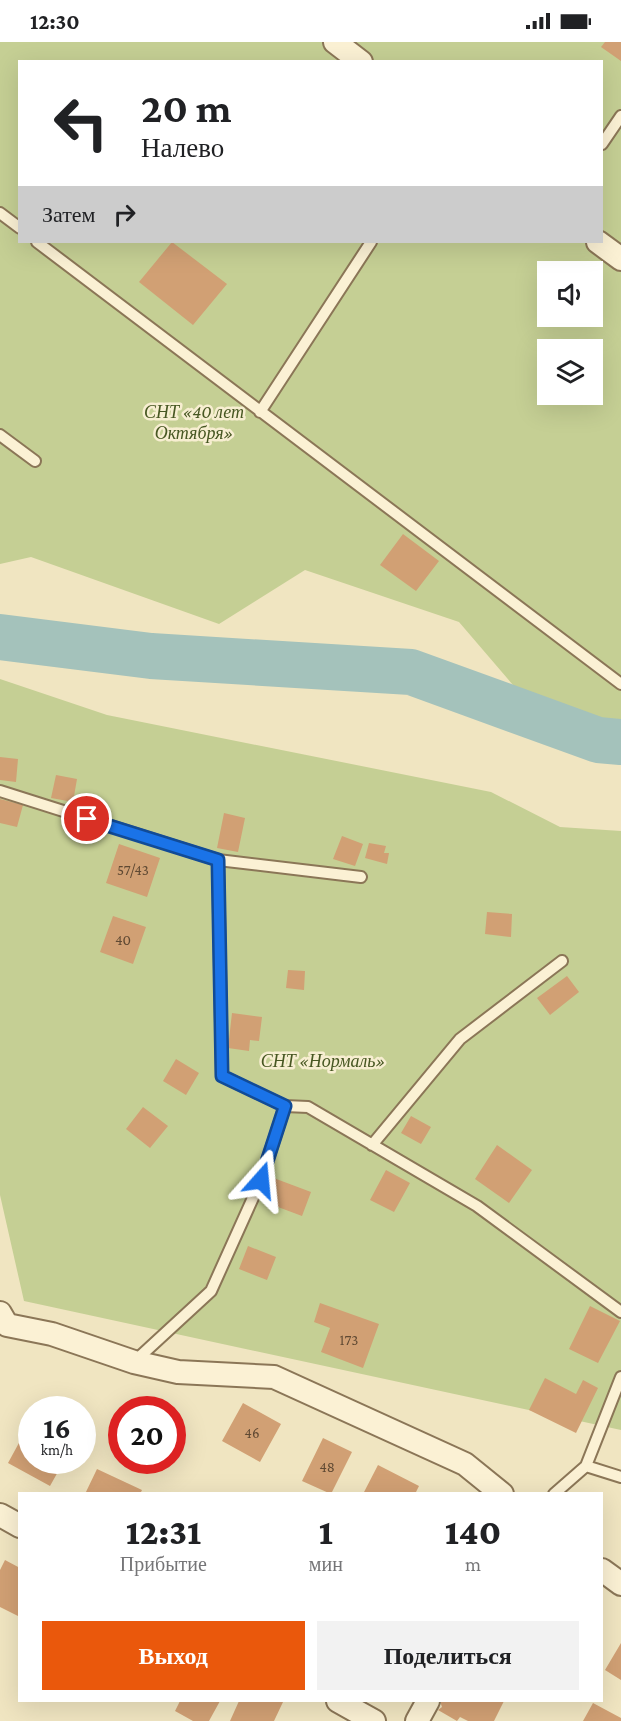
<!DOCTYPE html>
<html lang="ru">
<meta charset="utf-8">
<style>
body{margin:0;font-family:"Crimson Pro",serif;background:#f2f2f2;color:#202124;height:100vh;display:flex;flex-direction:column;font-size:22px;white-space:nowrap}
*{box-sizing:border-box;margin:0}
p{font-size:20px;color:#757577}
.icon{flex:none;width:33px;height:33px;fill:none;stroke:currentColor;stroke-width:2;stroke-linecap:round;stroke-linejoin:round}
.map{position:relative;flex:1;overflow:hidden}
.panel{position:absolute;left:18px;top:1450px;width:585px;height:210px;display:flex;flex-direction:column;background:#fff;border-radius:0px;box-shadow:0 6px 24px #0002}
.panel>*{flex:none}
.hud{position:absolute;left:18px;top:18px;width:585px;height:183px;border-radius:0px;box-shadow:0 6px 24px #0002;background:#fff;color:#202124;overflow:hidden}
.tools{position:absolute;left:537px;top:219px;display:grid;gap:12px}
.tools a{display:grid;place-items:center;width:66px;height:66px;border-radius:0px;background:#fff;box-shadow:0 6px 24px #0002;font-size:30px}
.speed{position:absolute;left:18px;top:1354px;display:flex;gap:12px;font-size:30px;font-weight:700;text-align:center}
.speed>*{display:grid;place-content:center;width:78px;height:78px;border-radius:50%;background:#fff;box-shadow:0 6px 24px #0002;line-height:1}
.speed small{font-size:15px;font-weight:400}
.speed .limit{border:9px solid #d22;background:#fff;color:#111}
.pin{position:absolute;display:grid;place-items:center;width:51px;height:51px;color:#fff;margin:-26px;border:3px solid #fff;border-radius:50%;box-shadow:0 2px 6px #0007}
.me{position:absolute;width:66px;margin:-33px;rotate:18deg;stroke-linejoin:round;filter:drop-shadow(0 0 4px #0008)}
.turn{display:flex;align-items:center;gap:21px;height:126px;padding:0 24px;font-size:27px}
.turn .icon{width:78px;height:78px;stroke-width:2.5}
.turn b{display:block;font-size:42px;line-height:51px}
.then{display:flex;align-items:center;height:57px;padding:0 24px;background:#0003;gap:12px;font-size:22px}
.eta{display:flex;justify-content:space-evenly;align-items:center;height:102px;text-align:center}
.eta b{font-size:36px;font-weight:800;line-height:42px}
.cta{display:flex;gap:12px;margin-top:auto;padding:12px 24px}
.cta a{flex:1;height:69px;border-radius:0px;background:#ea580c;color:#fff;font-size:24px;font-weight:800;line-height:69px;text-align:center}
.cta a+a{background:#f2f2f2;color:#202124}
.status{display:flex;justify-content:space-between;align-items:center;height:42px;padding:0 30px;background:#fff;direction:ltr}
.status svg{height:16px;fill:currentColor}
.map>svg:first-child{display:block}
.green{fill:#c5cf94;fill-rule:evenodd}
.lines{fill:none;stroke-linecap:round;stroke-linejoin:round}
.river{stroke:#a4c2bb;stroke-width:46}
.building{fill:#d1a074}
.service-casing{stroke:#8b7657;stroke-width:14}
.minor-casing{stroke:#8b7657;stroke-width:26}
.service{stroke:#fbf1d4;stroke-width:10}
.minor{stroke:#fbf1d4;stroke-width:22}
.route-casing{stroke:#114b97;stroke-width:15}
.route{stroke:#1a73e8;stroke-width:10}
.labels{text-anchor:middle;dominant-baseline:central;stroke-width:5;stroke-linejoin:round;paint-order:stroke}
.number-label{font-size:15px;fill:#5f4933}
.park-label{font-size:18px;font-style:italic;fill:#475722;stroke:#f7eed1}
</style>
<div class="status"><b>12:30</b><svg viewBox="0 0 49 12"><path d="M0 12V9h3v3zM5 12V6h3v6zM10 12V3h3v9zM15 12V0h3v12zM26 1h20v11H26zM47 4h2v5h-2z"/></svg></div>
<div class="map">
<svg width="621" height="1679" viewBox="0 0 621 1679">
<rect width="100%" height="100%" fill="#f0e5c1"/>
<!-- green -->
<path class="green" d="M0,0h621v691l-78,-13 -84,-98 -154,-52 -86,54 -188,-67 -31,7zM20,20h582v180h-582zM548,230h44v44h-44zM548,308h44v44h-44z
M0,637l107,36 384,77 69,35 61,4v599l-597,-129 -24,-106z"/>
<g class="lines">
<!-- river -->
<path class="river" d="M0,595l151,19 260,16 187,68 23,2"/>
</g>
<!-- building -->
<path class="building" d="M605,0h16v19l-20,-14z
M172,200l55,42 -34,41 -54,-43z
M403,492l36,27 -23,30 -36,-26z
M0,715l18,2 -2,23 -16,-2z
M56,733l21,4 -4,23 -22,-4z
M0,757l23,6 -6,22 -17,-4z
M224,771l21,5 -7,34 -21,-4z
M342,794l21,8 -8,22 -22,-7z
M369,801l17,3 -2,7h5l-2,11 -22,-6z
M119,802l41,14 -13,39 -41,-14z
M487,870l25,2 -1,23 -26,-3z
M113,874l33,11 -13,37 -33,-12z
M288,928l17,1 -1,19 -18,-2z
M567,934l12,16 -29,23 -13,-17z
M232,971l30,4 -3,24 -9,-1 -1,11 -21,-3z
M176,1017l23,14 -13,22 -23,-14z
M143,1065l25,19 -18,22 -24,-19z
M411,1074l20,11 -10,17 -20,-11z
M497,1103l35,25 -23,33 -34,-24z
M386,1128l24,13 -16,29 -24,-12z
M271,1135l40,15 -9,24 -40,-15z
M248,1204l28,11 -9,23 -28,-11z
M320,1261l59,21 -16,44 -42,-16 9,-24 -16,-6z
M590,1264l30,15 -22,42 -29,-14z
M545,1336l31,16 7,-14 15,8 -22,45 -47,-23z
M243,1361l38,21 -21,38 -38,-21z
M26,1388l6,3v28h32l-14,25 -42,-23z
M323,1396l29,14 -21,42 -29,-13z
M378,1423l41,21 -4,8h-52z
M97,1427l45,21 -2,4h-55z
M5,1518l15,8v49l-20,-10v-37z
M621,1601v37l-16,-10z
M180,1659h40l-11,20h-16l-18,-10z
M239,1659h41l3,1 -9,19h-44z
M440,1659h64l-10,20h-26l-8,-4 -3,4 -19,-11 4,-3z
M593,1661l28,15v3h-38z"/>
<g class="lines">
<defs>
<path id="service" d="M602,102l19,-28
M0,171l20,15
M37,200l584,442
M260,370l111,-170
M0,393l35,26
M0,749l218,69 143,17
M285,1064l23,1 169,99 144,106
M372,1103l88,-106 102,-78
M135,1319l76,-70 50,-111 24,-74 -63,-30 -4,-216
M586,1424l35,11
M554,1452l32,-28 35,-89"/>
<path id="minor" d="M335,0l26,20
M598,200l23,17
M0,1271l7,12 45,9 82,28 44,10 96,5 191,87 37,30
M0,1473l20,11
M602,1528l19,14
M338,1659l36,20
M417,1679l11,-20"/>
</defs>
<!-- service casing -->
<use href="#service" class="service-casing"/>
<!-- minor casing -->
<use href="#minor" class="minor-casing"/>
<!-- service -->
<use href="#service" class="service"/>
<!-- minor -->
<use href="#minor" class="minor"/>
</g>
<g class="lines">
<defs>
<path id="route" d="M87,777l131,41 4,216 63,30 -24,74"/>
</defs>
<!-- route casing -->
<use href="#route" class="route-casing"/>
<!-- route -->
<use href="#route" class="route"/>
</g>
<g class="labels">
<!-- number labels -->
<g class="number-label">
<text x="133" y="828">57/43</text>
<text x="123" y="898">40</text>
<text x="349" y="1298">173</text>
<text x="252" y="1391">46</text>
<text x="327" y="1425">48</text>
</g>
<!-- park labels -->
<g class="park-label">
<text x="194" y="370">СНТ «40 лет<tspan x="194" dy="21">Октября»</tspan></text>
<text x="323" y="1019">СНТ «Нормаль»</text>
</g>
</g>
</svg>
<div class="tools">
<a><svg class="icon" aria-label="sound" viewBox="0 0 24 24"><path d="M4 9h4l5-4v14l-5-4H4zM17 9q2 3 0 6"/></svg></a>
<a><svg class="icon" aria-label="layers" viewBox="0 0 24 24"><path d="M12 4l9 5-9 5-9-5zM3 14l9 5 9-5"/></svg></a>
</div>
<div class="speed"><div>16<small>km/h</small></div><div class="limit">20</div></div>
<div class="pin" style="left:87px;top:777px;background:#d93025"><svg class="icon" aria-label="arrive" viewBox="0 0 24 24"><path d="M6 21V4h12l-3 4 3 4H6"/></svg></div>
<svg class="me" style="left:261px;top:1138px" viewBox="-20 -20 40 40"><path d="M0-17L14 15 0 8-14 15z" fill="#1a73e8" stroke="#fff" stroke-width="4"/></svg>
<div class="hud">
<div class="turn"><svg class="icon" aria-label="left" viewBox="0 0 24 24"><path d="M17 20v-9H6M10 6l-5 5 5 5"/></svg><div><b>20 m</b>Налево</div></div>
<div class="then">Затем<svg class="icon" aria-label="right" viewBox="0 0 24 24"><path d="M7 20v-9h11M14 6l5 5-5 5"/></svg></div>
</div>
<section class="panel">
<div class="eta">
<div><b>12:31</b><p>Прибытие</p></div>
<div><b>1</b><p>мин</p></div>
<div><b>140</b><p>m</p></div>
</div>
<div class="cta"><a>Выход</a><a>Поделиться</a></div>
</section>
</div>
